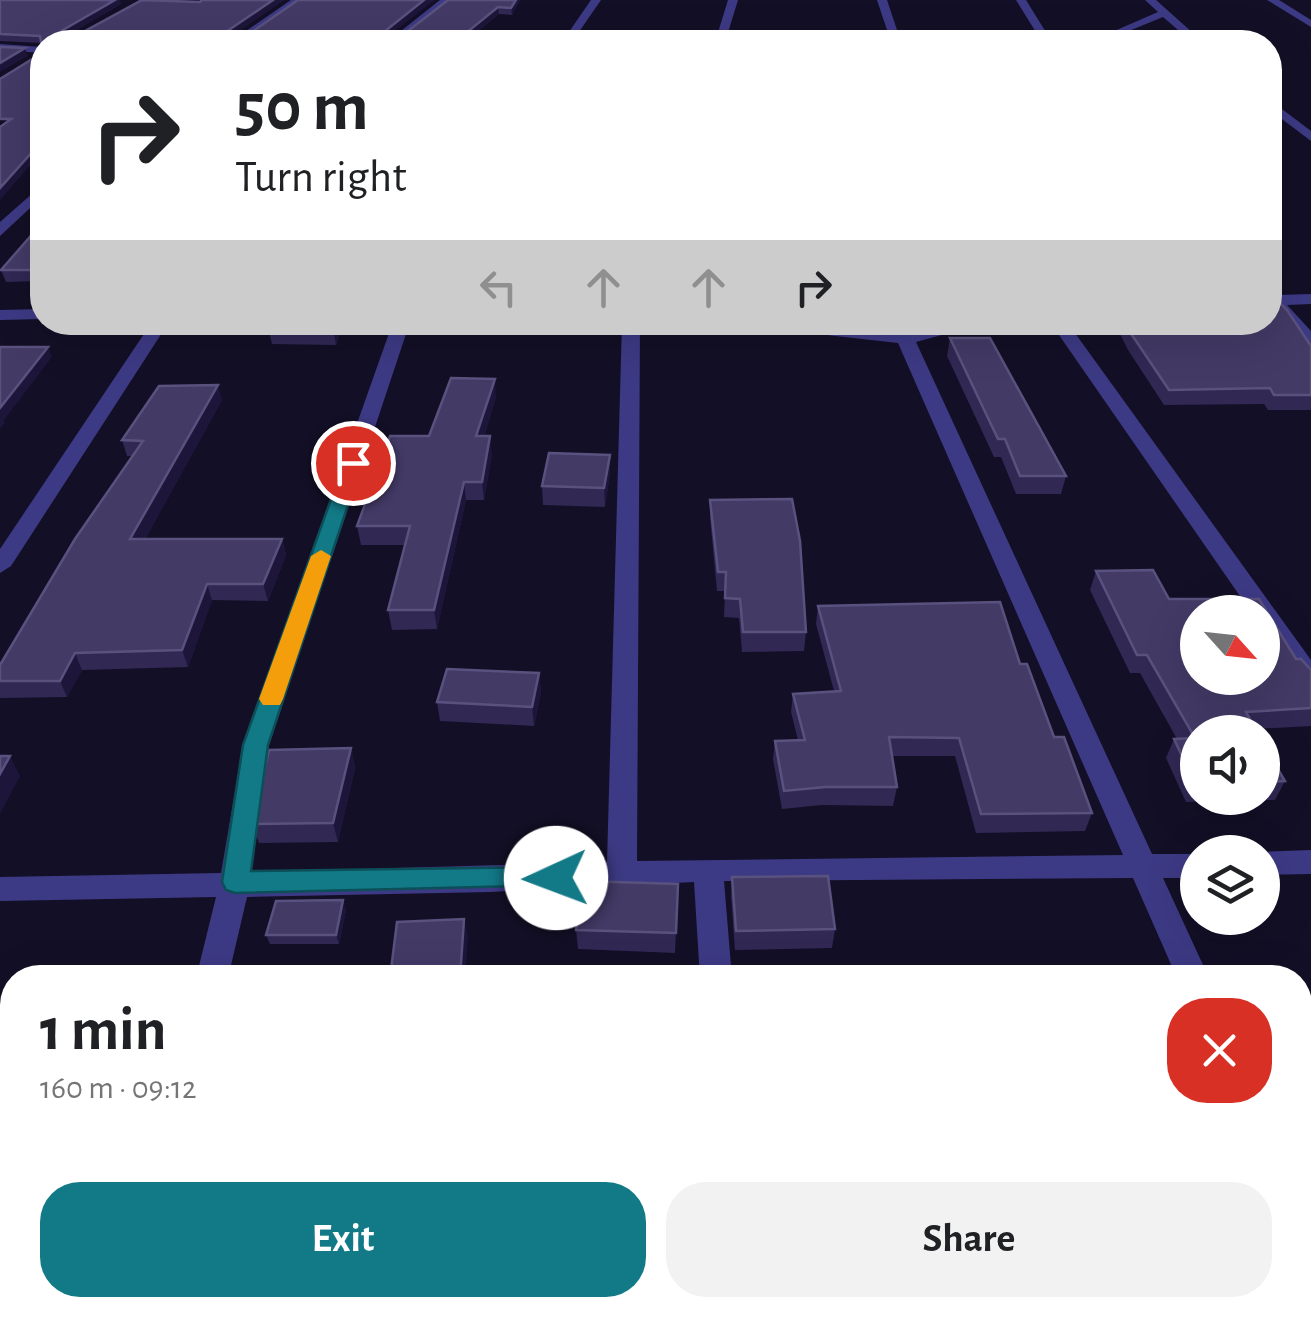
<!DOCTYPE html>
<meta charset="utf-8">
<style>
body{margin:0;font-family:"Alegreya Sans",sans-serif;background:#f2f2f2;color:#202124;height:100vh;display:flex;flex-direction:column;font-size:38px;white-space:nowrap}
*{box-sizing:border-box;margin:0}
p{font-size:32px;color:#757577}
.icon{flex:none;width:55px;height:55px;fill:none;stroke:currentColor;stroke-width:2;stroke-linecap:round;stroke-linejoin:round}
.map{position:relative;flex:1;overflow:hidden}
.panel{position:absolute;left:0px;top:965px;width:1312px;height:352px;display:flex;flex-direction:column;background:#fff;border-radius:40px 40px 0 0;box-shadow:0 10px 40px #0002}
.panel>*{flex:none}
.top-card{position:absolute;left:30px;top:30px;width:1252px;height:305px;border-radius:40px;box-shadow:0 10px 40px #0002;background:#fff;color:#202124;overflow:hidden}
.needle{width:65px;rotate:117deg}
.buttons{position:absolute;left:1180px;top:595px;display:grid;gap:20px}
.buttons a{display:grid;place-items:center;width:100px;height:100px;border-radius:50%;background:#fff;box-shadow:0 10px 40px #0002;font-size:50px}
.pin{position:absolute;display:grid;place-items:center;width:85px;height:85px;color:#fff;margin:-42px;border:5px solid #fff;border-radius:50%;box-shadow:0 2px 10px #0007}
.me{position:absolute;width:110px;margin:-55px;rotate:268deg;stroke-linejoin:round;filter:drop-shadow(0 0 8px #0008)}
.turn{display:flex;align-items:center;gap:35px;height:210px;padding:0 40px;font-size:45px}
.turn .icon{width:130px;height:130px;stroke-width:2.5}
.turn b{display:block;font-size:70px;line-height:85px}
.lanes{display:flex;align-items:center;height:95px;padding:0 40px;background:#0003;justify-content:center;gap:50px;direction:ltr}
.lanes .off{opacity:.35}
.round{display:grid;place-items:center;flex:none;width:105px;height:105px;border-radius:40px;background:#f2f2f2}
.overview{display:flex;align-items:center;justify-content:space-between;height:170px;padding:0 40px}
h1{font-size:60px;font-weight:600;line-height:75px}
.button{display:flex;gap:20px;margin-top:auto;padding:20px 40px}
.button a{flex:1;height:115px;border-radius:40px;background:#127987;color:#fff;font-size:40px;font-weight:600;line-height:115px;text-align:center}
.button a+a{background:#f2f2f2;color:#202124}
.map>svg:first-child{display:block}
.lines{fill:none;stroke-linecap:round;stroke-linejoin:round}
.minor{fill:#3d3a85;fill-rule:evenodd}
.wall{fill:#312854}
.shaded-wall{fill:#1d163a}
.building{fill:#433a66;stroke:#5a527e;stroke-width:2.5;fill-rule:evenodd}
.route{fill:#127987;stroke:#0c4f58;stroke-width:2.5}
.slow{fill:#f59e0b}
</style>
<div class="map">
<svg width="1311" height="1317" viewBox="0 0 1311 1317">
<rect width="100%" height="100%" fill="#130f26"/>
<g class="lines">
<!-- minor -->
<path class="minor" d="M291,0h12l-61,42h-12z
M440,0h11l-53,42h-11z
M591,0h10l-29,42h-10z
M728,0h10l-12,39 -5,3 -5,-3z
M877,0h10l14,42h-10z
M1016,0h10l26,42h-10z
M1145,0h11l47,42h-11l-29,-25 -61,25h-13l69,-30z
M1267,0h12l32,20v7z
M0,44l42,3v6l-42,-3z
M1270,100l41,31v10l-41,-31z
M42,185v12l-42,39v-14z
M1270,291l8,4 33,-1v10l-24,1 24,26v16l-6,-1 -35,-40z
M42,309v10l-42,1v-10z
M152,322h17l-158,244 -11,7v-24z
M393,322h17l-141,423 -18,127 356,-10 15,-540h18l-3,539 486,-6 -225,-512 -143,-16 -8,-5h100l47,11 29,-3 18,-8h48l-73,20 236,512h46v24h-35l46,100h-32l-44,-100 -409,3 8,97h-32l-6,-96 -204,10 -243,5 -19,81h-32l20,-81 -216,4v-24l221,-4 22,-128z
M1050,322h17l244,338v28l-9,-3 -40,-57v-16h-11z
M1311,850v24l-49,1v-23h-4z
M1300,1195l11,5v58l-11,-4z
M114,1305h40l-3,12h-40z
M721,1305h40l1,12h-40z"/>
</g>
<!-- wall -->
<path class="wall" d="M0,0l121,4 -58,34h9l130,-38h82l-54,37 13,1 191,-38 -47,37 12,1 49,-38h72l-8,15 -13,-1 -34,28 -423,1 -42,-2z
M42,223v58l-36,1 -5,-12z
M273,322h71l-8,23 -64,-1 -3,-13z
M1114,322h156l41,24v64h-43l-4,-6 -100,1 -36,-55z
M950,338l116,138 -5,18h-45l-15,-37h-7l-47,-101z
M496,397l-12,39 8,18 -8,46h-18l-29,129 -45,1 -4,-20 17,-65h-44l-4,-19 72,-90z
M222,400l-77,139h137l4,16 -18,46 -56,-1 -24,67 -106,3 -15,27 -67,1v-33l133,-209h-6l-5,-16z
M610,473l-5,34 -62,-2 -1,-19z
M710,500l96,132 -2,19 -62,1 -3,-34 -15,-1 1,-26h-8l-7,-73z
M1096,571l73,28 127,60 15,11v56l-113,6v66h64v-56l23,39 -10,19 -89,2 -20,-44 8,-19h3l-37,-66h-10l-40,-83z
M818,606l202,58 72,149 -7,18 -109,2 -21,-77h-63l5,31 -4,19 -71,-1 -40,4 -9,-50 2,-18 23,-1 -7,-28 2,-18 41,-3 -18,-67z
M539,673l2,20 -7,33 -94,-5 -3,-19z
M351,748l4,20 -17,74 -79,1 -7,-19z
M732,877l103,52 -3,19 -97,2 -4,-54z
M678,884l-3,69 -97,-4 -2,-19z
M346,910l-7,34h-69l-4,-9z
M330,1305h190l-2,12h-63l2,-12 -122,12z
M565,1305h40v11l-38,1z
M867,1305h183l2,12h-184z
M1114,1305h90l3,12h-90z"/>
<!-- shaded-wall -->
<path class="shaded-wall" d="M115,0h5l1,4 -63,37 -2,-7z
M273,0h11l-56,39 -2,-2v-5z
M424,0h10l-49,39 -1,3v-10z
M516,0h4l-8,15 -1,-7z
M498,7l1,7 -34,28h-10z
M25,48l3,8 -28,16v-9z
M42,141v11l-42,48v-12z
M337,322h7l-8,23 -2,-12z
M48,347l4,10 -48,63 1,3 -5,6v-21z
M495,379l1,18 -18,57 -2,-18z
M218,385l4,15 -86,155 -6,-16z
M490,436l2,18 -8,46 -2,-18z
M610,455v18l-5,34 -1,-19z
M464,482l2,18 -29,129 -3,-19z
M282,539l4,16 -18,46 -5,-17z
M207,584l5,16 -24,67 -6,-17z
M75,653l7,17 -15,27 -7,-16z
M539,673l2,20 -7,33 -2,-19z
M351,748l4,20 -17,74 -5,-19z
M10,756l10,20 -20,38v-40z
M343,900l3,10 -7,34 -3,-9z
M464,919l4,19 -3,40h-5z
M515,1305h5l-2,12h-4z"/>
<!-- building -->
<path class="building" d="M0,0h115l-59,34 4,4h12l70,-38 58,2 2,-2h71l-47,32v5l17,1 55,-38h126l-40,32 -1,5 16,1 49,-38h68l-5,8 -13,-1 -43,35h-235l-48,-3 -6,3h-124v6l-2,-12 -40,-2z
M0,47l25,1 -25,15z
M42,53v88l-42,47v-61l11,-8h-11v-40z
M42,223v47h-41z
M1270,302h9l8,8 24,36v49h-37l-4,-7 -101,2 -37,-55 -7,-13h145z
M273,322h64l-3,11 -65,-2z
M950,338h40l76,138h-46l-15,-37h-7z
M0,347h48l-48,61z
M451,378l44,1 -19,57h14l-8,46h-18l-30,128h-46l22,-84h-53l33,-90h39z
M218,385l-88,154h152l-19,45h-56l-25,66 -107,3 -15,28h-60v-16l75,-126 68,-98 -21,-1 37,-54z
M549,453l61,2 -6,33 -62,-2z
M792,499l8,42 6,91h-63l-3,-33 -15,-1 1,-26h-8l-8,-72z
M1153,570l16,29h90l37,60h5l10,11v38l-65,4 11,20h-59v52h-3l-21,-45 21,-1 -48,-83h-10l-41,-84zM1198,612h64v66h-64z
M1000,602l20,62h7l27,73h10l28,76 -111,1 -22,-76 -70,-1 8,50h-72l-41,4 -9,-50 30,-1 -12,-46 48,-3 -23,-85z
M447,669l92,4 -7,34 -95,-5z
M1262,742l23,39 -23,1z
M351,748l-18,75 -81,1 17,-74z
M0,756h10l-10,18z
M828,876l7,53 -99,2 -4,-54z
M582,881l96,3 -2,49 -100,-3z
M343,900l-7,35h-70l10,-34z
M464,919l-4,59h-70l7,-56z
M457,1305h58l-1,12h-59z
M873,1305h177l2,12h-177z
M1128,1305h76l3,12h-76z"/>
<!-- route -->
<path class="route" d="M353,458l9,5 -94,282 -17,126 305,-4 10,3 4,8 -4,7 -331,8 -9,-3 -4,-8 21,-137 101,-282z"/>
<!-- slow -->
<path class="slow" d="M321,550l10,6 -48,143 -3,6h-17l-4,-6 52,-143z"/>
</svg>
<div class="buttons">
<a><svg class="needle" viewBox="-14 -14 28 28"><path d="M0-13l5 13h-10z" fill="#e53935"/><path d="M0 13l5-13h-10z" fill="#757577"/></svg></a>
<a><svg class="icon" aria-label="sound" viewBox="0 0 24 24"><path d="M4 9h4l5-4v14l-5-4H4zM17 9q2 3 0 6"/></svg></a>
<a><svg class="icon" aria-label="layers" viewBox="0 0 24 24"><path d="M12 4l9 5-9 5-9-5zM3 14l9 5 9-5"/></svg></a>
</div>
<div class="pin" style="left:353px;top:463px;background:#d93025"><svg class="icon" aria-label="arrive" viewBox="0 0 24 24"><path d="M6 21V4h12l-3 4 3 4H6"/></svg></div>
<svg class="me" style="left:556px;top:878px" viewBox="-20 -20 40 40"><circle r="19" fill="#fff"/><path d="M0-13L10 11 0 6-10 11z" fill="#127987"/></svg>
<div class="top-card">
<div class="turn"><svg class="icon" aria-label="right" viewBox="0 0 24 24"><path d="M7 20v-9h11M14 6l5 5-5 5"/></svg><div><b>50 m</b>Turn right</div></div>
<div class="lanes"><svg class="icon off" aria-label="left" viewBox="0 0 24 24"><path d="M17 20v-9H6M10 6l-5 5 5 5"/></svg><svg class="icon off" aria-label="ahead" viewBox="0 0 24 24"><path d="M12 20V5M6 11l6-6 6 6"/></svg><svg class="icon off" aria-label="ahead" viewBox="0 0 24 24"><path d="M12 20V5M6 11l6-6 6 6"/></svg><svg class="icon" aria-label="right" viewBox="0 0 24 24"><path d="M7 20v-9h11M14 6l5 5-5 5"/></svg></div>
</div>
<section class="panel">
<div class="overview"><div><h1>1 min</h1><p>160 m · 09:12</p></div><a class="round" style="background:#d93025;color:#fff"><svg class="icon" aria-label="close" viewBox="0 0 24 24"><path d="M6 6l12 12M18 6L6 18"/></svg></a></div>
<div class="button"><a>Exit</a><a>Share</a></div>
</section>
</div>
